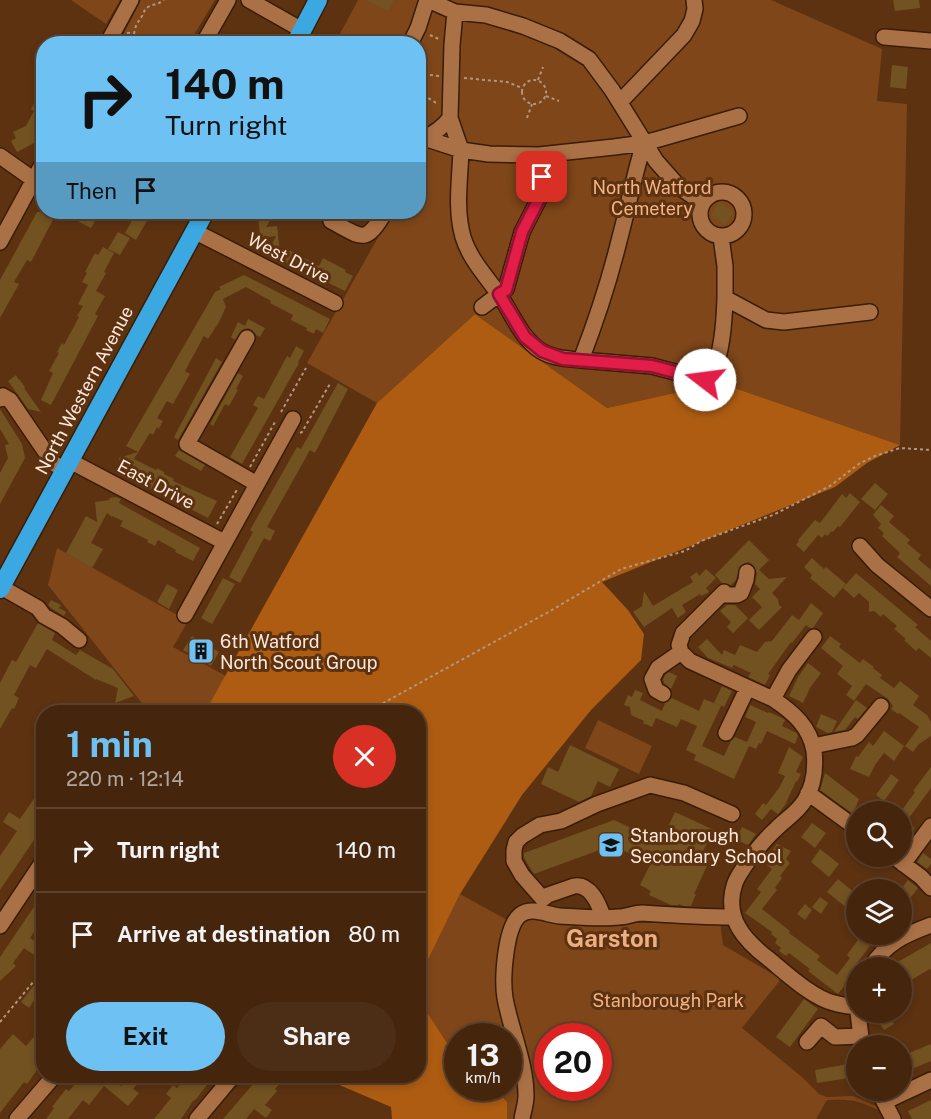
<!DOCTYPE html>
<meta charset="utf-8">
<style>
body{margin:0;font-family:"Public Sans",sans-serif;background:#4c2e16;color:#f1f3f6;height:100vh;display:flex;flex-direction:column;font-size:22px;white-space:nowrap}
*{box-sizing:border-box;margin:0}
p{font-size:20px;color:#b0a59d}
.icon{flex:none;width:33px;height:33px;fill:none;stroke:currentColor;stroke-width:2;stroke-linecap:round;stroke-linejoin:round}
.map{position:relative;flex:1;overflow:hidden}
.sheet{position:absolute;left:36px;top:705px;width:390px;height:378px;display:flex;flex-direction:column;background:#45260d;border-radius:24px;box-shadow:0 3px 9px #0003,0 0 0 2px #5d432e}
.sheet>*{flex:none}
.hud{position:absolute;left:36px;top:36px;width:390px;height:183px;border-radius:24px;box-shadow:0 3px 9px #0003,0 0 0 2px #5d432e;background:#6dc2f3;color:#111;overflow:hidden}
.buttons{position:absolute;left:846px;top:801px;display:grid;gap:12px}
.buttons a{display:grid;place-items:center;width:66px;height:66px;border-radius:50%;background:#45260d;box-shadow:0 3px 9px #0003,0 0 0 2px #5d432e;font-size:30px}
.speed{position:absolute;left:444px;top:1023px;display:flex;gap:12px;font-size:30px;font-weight:700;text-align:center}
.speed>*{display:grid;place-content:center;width:78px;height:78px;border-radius:50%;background:#45260d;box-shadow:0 3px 9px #0003,0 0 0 2px #5d432e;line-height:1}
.speed small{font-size:15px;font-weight:400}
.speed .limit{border:9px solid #d22;background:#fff;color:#111}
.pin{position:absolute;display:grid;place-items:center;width:51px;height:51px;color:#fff;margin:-26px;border-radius:12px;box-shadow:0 3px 9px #0006}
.me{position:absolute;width:66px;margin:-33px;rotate:285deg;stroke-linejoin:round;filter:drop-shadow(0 0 4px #0008)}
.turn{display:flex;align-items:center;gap:21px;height:126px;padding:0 30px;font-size:27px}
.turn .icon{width:78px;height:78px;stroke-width:2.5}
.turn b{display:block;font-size:42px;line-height:51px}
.then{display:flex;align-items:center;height:57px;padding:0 30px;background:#0003;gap:12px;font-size:22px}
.round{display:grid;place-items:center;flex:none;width:63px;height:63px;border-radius:32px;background:#4c2e16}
.head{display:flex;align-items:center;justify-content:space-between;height:102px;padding:0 30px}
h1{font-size:36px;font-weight:700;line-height:45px;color:#6dc2f3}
.cta{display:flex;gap:12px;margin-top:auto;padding:12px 30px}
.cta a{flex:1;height:69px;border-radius:36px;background:#6dc2f3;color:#111;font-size:24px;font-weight:700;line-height:69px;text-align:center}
.cta a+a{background:#4c2e16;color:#f1f3f6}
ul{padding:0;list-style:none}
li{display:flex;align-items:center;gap:18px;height:84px;padding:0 30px;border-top:2px solid #5d432e}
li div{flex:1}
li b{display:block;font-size:22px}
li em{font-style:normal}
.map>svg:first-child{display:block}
.green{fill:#7e4619;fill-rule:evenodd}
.forest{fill:#ad5c12}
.building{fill:#725220}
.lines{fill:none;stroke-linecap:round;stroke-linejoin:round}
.minor-casing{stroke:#391d06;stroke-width:18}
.highway-casing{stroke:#391d06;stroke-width:21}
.path{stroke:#b4957f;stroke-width:2;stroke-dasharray:3 3;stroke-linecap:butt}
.minor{stroke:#ab7146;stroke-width:15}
.highway{stroke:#3ba8e1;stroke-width:18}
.route-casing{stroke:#92132f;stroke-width:15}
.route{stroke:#e11d48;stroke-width:10}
.labels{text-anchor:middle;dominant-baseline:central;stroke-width:6;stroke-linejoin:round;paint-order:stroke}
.park-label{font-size:18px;fill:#f4b386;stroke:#5c3211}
.street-label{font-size:18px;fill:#fde8db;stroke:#5c3211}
.poi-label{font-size:18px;fill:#fde8db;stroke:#5c3211;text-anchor:start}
.district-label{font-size:24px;font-weight:bold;fill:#edae82;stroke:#5c3211}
</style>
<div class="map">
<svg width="931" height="1119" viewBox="0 0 931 1119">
<rect width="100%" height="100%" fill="#5c3211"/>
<!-- green -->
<path class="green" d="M71,0h49l-14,24z
M141,0h74l-26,43h-70z
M358,0h413l111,49 -5,52 30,3 -7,341 -180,-62 -113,25 -132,-94 -98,89 -70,-40 69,-122 14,-29h28v-59l3,-5 -3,-1v-103l-83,-1z
M57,548l131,73 -15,26 53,29 -21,36h-56l-101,-127z
M598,720l54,26 -13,28 -54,-26z
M460,894l58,32 13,-12 99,6 10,3 80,-1 3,23 58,34 -39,49 60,49 17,17 8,3 26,-1 23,10 2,4c-22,-10 -26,-11 -51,-10l-11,19h-309v-17l-12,-14h13v-52h-50l-1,18 -6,-5 -28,-43 1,-38zM548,1036h50v52h-50z"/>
<!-- forest -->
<path class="forest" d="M475,314l132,94 113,-25 180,62 -33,18 -32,24 -233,95 26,28 16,24 -3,26 -50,50 -69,85 -62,99 -36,74 -1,38 28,43 6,5 1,34h37l12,14v17h-115l-1,-12 -68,-29 2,-2h93v-364h-213l172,-309z"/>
<!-- building -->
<path class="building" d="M366,0h28l-6,11z
M893,0h26l1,8 -25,3z
M892,65l16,2 -2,22 -16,-2z
M44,86v36l-9,17 1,3 -19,10 -6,-11 5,-3 -3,-6 13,-6 8,-15 -3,-2z
M719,202l15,10 -9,13 -14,-10z
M37,212h20l-26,50 -4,-2 -13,22 5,2 -19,34v-38z
M137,212h15l-16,28 -11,-7z
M258,212h17l-9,15 11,-1 4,35 -14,-7 9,-18 -16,2z
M84,213l12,6 -5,9 -12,-6z
M118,232l12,6 -10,17 -12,-6z
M103,247l11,6 -10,19 2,1 -10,18 9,5 -10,18 3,2 -47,89 -10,-5 12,-27 -4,-2 10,-18 -2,-1 5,-9 2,2 15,-28 -2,-1 6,-10 -5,-2 10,-19 -6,-3 5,-9 -2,-1 10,-19 3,2z
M289,250l30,16 4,-8 23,12 -1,2 8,4 -8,15 -62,-30z
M244,275l86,44 -7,14 -7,-4 -2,5 -8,-4 1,-2 -16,-8 2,-5 -23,-12 1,-2 -25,-14 -23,12 3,8 -7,15 -11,17 -4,-3 -6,11 -13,24 5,3 -17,30 -6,-3 -10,17 6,3 -4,8 -2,-2 -4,8 -3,-2 -16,26 22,11 1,-2 7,4v2l10,5 -1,2 44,20 -9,17 -78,-40 -1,-3 -5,1 -5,-18 19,-6 -12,-6 89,-154 6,-3 -2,-2z
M248,319l17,9 -5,9 -4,-2 -4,-5 -4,-2 -6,2 -7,10 -4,-3 7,-15 7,4z
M296,346l8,5 -6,11 1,1 -57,101 -12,-7 28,-49 -5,-3 5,-9 6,3 23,-43 3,2z
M216,358l6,4 -44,78 -4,-3z
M238,373l5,3 -7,13 2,1 -9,16 -4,-2 -12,22 -3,-2z
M16,375l2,4h1l6,8 -1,1 17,24 -13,-3 -12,-17 -8,-11z
M338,383l10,6 -33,64 -5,-3 -43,77 8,4 -5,10 -6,-3 -24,45 -11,-6 24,-45 -3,-2 47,-83 4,2z
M0,409l22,35 3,14 -25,46v-31l8,-15 -3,-13 4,-1 -9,-15z
M179,450l26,15 -4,6 -26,-15z
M875,483l13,11 -13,16 -14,-11z
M850,493l10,9 -20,25 -2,-1 -5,6 -1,-1 -5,5 -2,-2 -3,4 -4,-3 -14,17 -8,-7 3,-4 -1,-1 17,-20 5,3 22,-29 4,4z
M116,497l5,2 -2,4 81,45 -7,13 -18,-9 1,-2 -18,-10 -3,6 -8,-4 1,-2 -28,-14 3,-5 -11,-5v1l-5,-4 -16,30 12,6 -11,19 -26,-15 20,-37 11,6 -2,-20 15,-2 -1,-2z
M881,505l13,11 -5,6 21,18 -3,3 14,12 -3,4 13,11v16l-34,-29 3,-4 -18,-17 2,-3 -6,-5 3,-4 -8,-9z
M749,540l20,20 -10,10 10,9 18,-2 -15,16 6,6 1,6 3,2 -23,23 -10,-10 13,-13 -10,-10 8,-8 -5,-5 2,-11 -4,-8 -5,-3 -8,4 -4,14 -5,5 -9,-2 -7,-8z
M812,558l12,11 2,-2 20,17 -12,14 -24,-20 2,-3 -8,-8z
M706,569l10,9 -10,10 3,4 -8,4 -1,-2 -18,11 4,7 -8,6 -6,-10 -28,19 -11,-15 9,-6 2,-15 9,15 40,-24 -3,-5 7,-5 2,4z
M856,573l62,52 -3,2 16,14v17l-12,-10 -3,3 -12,-11 2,-1 -12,-10 3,-3 -14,-12 -2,3 -7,-6 -5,1v-10l-10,-9 -5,5 -11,-10z
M223,578l12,6 -23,40 -11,-6z
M167,584l11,6 -9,19 -12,-7z
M51,600l10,5 -2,3 7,4 -2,4 -13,-8 -3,-3z
M811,603l12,10 -10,15h-3l-4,-3 -14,18 -1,-1 -23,32 2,1 -5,10 -17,-8 3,-4 -17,-8 -2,2 3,2 -27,-11 -10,-11 9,-8 15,16 2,-5 11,5 5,-10 17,7 8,-10 7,-1 20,-26 7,5z
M727,605h8l13,13 -15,15 -6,-6 4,-5 -11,-11z
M38,623l17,10 -3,7 24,15 4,-5 33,19 21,27 -19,7 3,-15 -22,-9v1l-49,-31 -11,19 -6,-3 -16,30 5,3 -5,11 -2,-1 -12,21v-46l12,-23 4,2z
M192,636l27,16 -8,14 -28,-16z
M830,636l11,8 -2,3 21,16 3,-4 11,8 -1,1 9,7 -2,3 14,10 6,-7 19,15 -6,9 14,10 4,7v14l-12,8 -6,8 -8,-6 14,-19 -20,-14 -1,1 -7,-5 2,-3 -5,-7 -22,-15 -12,17 -8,-6 6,-9 -15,-12 6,-8 -22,-18z
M808,663l13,10 -11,15 -7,15 -14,-7 9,-19z
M669,672l8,4 -6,13 -7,-6 -1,-3 2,-5z
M722,686l10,5 -8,16 -10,-4z
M635,690l8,3 -3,7 22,11 3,-8 7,-5 27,13 5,-12 17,7 -19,40 22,10 7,-15 4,-4 12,5 9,-20 -11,-5 5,-12 18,8 1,-1 13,6 3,2 -3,6 15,7 1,3 -3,8 -28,-13 -6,13 -2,-1 -3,6 -7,-3 -15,33 -40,-19 2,-5 -10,-5 11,-24 -16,-7 -4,8 -21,-9 -4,9 -9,-4 1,-2 -13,-6 -1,-8 -6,-2 4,-10 4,2z
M856,700l11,8 -9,11 -3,-2 -10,13 -11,2z
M821,714l16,7 -5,11 -4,1 -12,-6z
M884,731l20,15 -10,15 -10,-8 -9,12 -6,12 -19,-8 6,-13 2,1 11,-15 4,4z
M570,745l49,24 -9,18 -12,-6 -7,15 -12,6 -38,-18 7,-17 10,5z
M789,747l14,10 -7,15 5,2 -4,8 -1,-1 -11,24 -7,9 -7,-5 -9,11 -7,-6 8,-11 3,2 13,-17 6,-12 -7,-3z
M931,767v21l-25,34 9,6 -13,18v-36l13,-18 -2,-1z
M825,773l34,26 -6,15 -33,-24z
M891,774l8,6 -15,21 -8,-6z
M44,784v39l-10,14 1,1 -3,5 -32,47v-34l17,-25 -14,-9 6,-10 11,7z
M675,812l39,18 -11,21 9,4 -18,39h2l-5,12h-7l-5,-2 -1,1h-7l-22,-10 2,-4 -11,-6 11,-22 -29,-13v6l-17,-1v-7l-71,26 -10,-16v-5l90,-33 47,22z
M812,823l14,10 -11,15 -14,-11z
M742,827l14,7 -8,11 -11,-5v-3z
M777,844l14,7 -5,8 4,4 -10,13 2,2 -7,10 2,2 -15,19 28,22 -1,2 31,23 -3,4 20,15 13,-17 -3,-3 15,-21h17l-22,29 2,1 -15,20 1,1 -7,9 -30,-23 2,-2 -21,-16 -3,3 -7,-5 2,-3 -6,-5 2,-4 -6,-5 1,-2 -27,-19 16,-21 -4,-3 15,-20 -5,-4 4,-6 -3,-3z
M820,849l19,15 -10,13 -18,-15z
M923,853l8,6v5l-4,5 -10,-7z
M838,879l18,15v2l-9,12 -20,-16z
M908,880l10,8 -16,21v-21z
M44,892v34l-4,-3 -10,15 14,9v15l-20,-14 -11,15 3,3 -16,15v-24z
M820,897l8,6 -7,11 -9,-7z
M805,904l7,6 -7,10 -8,-6z
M931,943v26l-3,1 -22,13 -4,-9v-6h-15z
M35,984l7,5 -13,19 -8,-6z
M804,999l14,10 -28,38 -14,-10z
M873,1012h14l7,12 -10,6z
M44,1025v35l-17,24 -3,-2 -24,31v-64l13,-15 13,12z
M931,1044v17l-29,12v-17z
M854,1063l2,14 -39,6 -2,-13z
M82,1076h27l12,10 9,-10h14l-11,13 6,4 -11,13 -24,-20 -15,19 -6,-5 -15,19h-22l8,-11 -2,-1 14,-18 3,2z
M187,1076h27l-18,23 -3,2 -12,18h-27l17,-21 -5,-4 7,-9 4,3z
M260,1076h26l-11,13 2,2 -12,14 7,5 -6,8 -12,-9 -8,10h-23z
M931,1100v19h-19l-4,-8z"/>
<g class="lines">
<defs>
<path id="minor" d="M249,0l53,30
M428,0l27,12 31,3 37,11 37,15 29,18 23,31 44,71 23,26 24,16
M455,12l-3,33 -2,73 11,32 28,4 50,1 75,-8 30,-4 15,-4 80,-23
M884,37l47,4
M107,44l24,-44
M203,44l25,-44
M410,44l8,-16 9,-28
M620,102l64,-67 8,-14 3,-12 -1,-9
M418,136l43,14c-1,29 -6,59 2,87 7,23 24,40 37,59 13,19 21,42 41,55 12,7 26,8 40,9
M424,138c11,-5 19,-11 26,-20
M644,143c-10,32 -16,65 -25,98 -10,41 -23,80 -38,119l71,6 53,14 7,-2c10,-29 12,-50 13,-80
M0,156l34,24
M700 214a22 22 0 1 1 44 0a22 22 0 1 1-44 0Z
M331,221c32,17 34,24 54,-9
M194,231l141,72
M721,237l4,29v32l41,22 18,2 86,-10
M0,242l44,-81
M482,307l24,-18 16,-57 21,-41 -1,-15 -3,-21
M247,338l-60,106 70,40
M0,399l3,-3 7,4 43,63 12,7
M70,461l154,81
M860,546l17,19 54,44
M1,587l37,21 6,8 18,10 17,14
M724,592l-41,41 -4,12 2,7 9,9 83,38c20,13 37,28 41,52 2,17 0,34 -9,49 -7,12 -19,19 -29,29 -10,9 -19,20 -27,31 -5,7 -11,15 -14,23 -12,35 10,58 35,77 17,14 43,38 64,43 7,2 15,3 22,4
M722,595h15l4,-2 5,-13 1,-8
M185,615l108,-196
M663,694l-7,-4 -4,-11 6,-11 23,-16
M773,699l16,-29 25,-33
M726,733l21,-44
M813,746l39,-8 5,-3 24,-29
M808,793l48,35
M893,856l28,21 10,11
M903,864l28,-38
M603,917c-4,-13 -13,-34 -29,-31l-26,9 -5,4 -21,-24 -8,-14v-11l2,-8 6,-6 18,-11 21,-4 36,-17 53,-19 34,8 48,21
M0,926l44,-66
M870,968c16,-25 34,-33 61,-43
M858,1012l4,34
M807,1042l14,-16 14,11 25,-1
M878,1090l15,29
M884,1102l47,-22
M17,1119l37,-43
M197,1119l36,-43
M522,1119c1,-7 4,-15 4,-23 0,-33 -15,-65 -21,-98 -3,-18 0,-71 15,-83 12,-9 27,0 40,1 18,1 41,3 59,1 8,0 15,-4 23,-4 30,2 61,4 91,4"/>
<path id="highway" d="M295,44l23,-44
M0,589l205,-377"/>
</defs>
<!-- minor casing -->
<use href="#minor" class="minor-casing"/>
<!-- highway casing -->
<use href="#highway" class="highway-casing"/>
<!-- path -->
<path class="path" d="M127,33c7,-1 12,4 10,11
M134,34c2,-14 8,-14 11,-25 6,-5 13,-4 19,-9
M430,35l11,5
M418,74l22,2
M464,78l43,4 15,6
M522 92a12 12 0 1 1 24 0a12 12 0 1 1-24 0Z
M538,80l5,-13
M418,92l20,12
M546,96l13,5
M527,118l5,-14
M281,412l25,-44
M300,433l2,-1 29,-50
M250,467l25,-45
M217,524l21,-36
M367,712l185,-102 69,-41 64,-18 16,-10 72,-26 57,-29 30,-23 15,-7 25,-8 31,2
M0,1022l44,-53"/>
<!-- minor -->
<use href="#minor" class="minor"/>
<!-- highway -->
<use href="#highway" class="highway"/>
</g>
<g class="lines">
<defs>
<path id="route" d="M542,177l1,14 -21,41 -16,58 -7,4 26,43 17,14 21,8 89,7 53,14"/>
</defs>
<!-- route casing -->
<use href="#route" class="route-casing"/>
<!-- route -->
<use href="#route" class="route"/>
</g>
<!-- icons -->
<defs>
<symbol id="building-square" viewBox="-11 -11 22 22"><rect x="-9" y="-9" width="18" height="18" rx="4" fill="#6dc2f3" stroke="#5c3211"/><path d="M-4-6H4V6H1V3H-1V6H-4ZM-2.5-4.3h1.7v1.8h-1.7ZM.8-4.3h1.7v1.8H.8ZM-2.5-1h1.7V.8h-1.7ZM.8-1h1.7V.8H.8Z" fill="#111"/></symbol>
<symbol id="school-square" viewBox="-11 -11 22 22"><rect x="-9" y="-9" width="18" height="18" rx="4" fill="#6dc2f3" stroke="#5c3211"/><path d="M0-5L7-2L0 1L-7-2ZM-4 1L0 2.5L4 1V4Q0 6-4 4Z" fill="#111"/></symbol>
</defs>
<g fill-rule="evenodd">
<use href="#building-square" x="186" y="636" width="30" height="30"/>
<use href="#school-square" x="596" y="830" width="30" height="30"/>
</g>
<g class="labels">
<!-- park labels -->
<g class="park-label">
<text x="652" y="187">North Watford<tspan x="652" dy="21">Cemetery</tspan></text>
<text x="668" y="1000">Stanborough Park</text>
</g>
<!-- street labels -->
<g class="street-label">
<text transform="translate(289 258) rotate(27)">West Drive</text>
<text transform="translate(84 390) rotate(-62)">North Western Avenue</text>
<text transform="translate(156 484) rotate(28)">East Drive</text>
</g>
<!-- poi labels -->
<g class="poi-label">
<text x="220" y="641">6th Watford<tspan x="220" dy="21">North Scout Group</tspan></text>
<text x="630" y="835">Stanborough<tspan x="630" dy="21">Secondary School</tspan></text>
</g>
<!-- district labels -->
<g class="district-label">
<text x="612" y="938">Garston</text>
</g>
</g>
</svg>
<div class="buttons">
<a><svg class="icon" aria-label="search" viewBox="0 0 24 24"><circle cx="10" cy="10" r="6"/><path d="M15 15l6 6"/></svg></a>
<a><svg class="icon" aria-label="layers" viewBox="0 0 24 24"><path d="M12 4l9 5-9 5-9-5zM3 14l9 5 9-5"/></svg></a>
<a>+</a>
<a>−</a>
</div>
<div class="speed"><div>13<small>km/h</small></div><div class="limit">20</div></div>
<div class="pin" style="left:542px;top:177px;background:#d93025"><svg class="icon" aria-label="arrive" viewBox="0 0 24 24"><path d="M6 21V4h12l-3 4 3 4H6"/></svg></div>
<svg class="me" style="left:705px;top:380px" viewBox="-20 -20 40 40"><circle r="19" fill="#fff"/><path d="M0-13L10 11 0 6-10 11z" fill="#e11d48"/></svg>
<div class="hud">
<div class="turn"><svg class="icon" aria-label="right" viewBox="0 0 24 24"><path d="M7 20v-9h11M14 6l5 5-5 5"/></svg><div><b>140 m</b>Turn right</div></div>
<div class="then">Then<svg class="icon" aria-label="arrive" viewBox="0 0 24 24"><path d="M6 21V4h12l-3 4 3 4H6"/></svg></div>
</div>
<section class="sheet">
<div class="head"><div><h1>1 min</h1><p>220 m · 12:14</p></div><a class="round" style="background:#d93025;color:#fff"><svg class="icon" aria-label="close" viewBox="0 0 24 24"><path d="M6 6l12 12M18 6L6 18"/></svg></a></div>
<ul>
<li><svg class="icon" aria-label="right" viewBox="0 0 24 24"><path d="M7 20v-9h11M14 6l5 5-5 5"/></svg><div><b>Turn right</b></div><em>140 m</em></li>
<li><svg class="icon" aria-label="arrive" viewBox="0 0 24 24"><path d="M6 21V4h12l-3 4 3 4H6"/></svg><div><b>Arrive at destination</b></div><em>80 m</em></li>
</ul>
<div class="cta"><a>Exit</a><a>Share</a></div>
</section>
</div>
